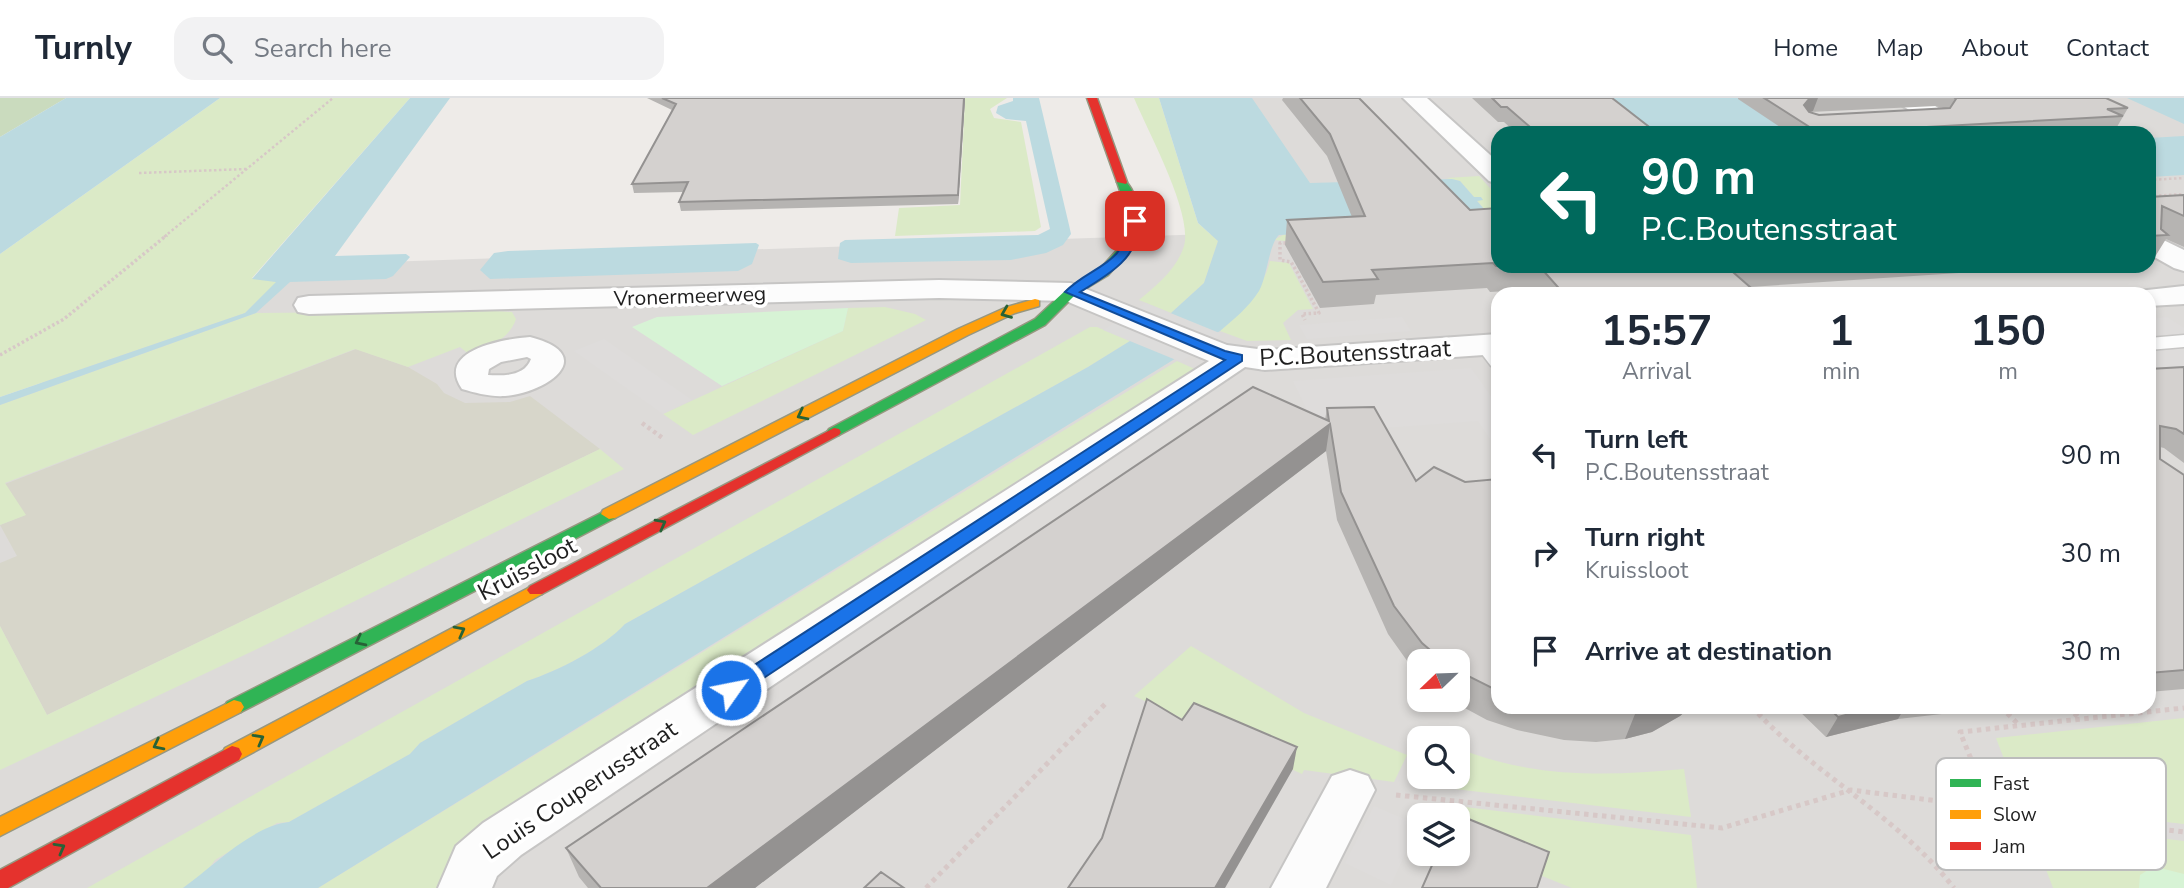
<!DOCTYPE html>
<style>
body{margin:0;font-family:"Nunito Sans",sans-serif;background:#f2f2f3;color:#1f2937;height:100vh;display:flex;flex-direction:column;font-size:26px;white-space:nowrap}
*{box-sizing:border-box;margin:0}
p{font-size:23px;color:#747a83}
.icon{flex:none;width:38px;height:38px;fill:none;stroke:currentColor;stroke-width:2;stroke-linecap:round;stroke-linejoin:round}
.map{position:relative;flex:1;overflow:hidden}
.side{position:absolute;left:1491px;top:189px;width:665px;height:427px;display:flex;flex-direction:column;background:#fff;border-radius:21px;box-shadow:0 4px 10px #0003}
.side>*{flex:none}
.top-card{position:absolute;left:1491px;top:28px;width:665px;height:147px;border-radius:21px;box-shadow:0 4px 10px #0003;background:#00695c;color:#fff;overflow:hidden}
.needle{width:46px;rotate:247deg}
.tools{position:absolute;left:1407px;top:551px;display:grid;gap:14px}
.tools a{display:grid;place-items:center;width:63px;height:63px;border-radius:14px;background:#fff;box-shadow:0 4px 10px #0003;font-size:35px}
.pin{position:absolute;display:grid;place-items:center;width:60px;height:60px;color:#fff;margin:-30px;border-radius:14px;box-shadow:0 4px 10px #0006}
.me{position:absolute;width:77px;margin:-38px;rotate:57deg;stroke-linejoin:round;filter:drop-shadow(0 0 5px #0008)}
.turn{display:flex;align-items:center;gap:24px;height:147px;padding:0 35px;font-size:32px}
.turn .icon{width:91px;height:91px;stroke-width:2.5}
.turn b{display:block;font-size:49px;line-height:60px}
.eta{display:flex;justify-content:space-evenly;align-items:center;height:119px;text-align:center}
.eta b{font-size:42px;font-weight:700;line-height:49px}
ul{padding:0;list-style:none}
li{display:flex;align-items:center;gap:21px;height:98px;padding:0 35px}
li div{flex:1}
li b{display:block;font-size:26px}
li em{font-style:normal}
header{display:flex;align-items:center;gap:42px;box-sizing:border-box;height:98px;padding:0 35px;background:#fff;border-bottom:2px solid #e0e1e3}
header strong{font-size:33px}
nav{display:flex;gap:38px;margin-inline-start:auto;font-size:24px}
.search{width:490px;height:63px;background:#f2f2f3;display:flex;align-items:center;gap:18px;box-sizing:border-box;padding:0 24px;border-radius:21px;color:#747a83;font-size:26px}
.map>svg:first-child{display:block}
.residential{fill:#dddbd9;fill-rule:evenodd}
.construction{fill:#d7d6ca}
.grass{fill:#dbeac7}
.forest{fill:#cadbbe}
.park{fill:#d7f3d5}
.parking{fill:#dedcdb}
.water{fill:#bcdae0}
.pier{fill:#dddcdb}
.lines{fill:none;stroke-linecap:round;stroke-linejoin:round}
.lane-casing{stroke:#c6c5c4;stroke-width:3}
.street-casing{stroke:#c6c5c4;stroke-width:4}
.fast-casing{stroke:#979780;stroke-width:3}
.slow-casing{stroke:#979780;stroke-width:3}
.jam-casing{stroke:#979780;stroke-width:3}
.path-far3{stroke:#d7c8c7;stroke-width:2.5;stroke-dasharray:2.5 2.5;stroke-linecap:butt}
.path-far2{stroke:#d7c8c7;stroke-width:3.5;stroke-dasharray:2.5 2.5;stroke-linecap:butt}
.path-far1{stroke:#d7c8c7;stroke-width:4.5;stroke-dasharray:3.5 3.5;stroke-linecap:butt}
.path{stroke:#d7c8c7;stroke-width:5;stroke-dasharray:4.5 4.5;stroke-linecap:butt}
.lane{fill:#fcfcfc;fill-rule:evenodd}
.street{fill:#fcfcfc;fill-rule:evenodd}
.fast{fill:#30b455;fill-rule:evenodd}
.slow{fill:#ff9f0a;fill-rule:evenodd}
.jam{fill:#e5322d;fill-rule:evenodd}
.wall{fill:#b6b4b2;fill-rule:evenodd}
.shaded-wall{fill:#949291}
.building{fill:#d4d1cf;stroke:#949291;stroke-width:2}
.oneway{stroke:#276237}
.route{fill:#1a73e8;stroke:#114b97;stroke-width:2}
.labels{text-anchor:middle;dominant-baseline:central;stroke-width:7;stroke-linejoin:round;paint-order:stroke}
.far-street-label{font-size:21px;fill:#1f1f1f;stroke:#fff}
.street-label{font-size:24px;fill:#1f1f1f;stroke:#fff}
.key{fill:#fff;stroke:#bcbcbc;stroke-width:2}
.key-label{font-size:19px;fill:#1f1f1f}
</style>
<header>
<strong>Turnly</strong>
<div class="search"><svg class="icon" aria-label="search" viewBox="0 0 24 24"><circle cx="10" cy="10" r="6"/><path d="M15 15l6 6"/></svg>Search here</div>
<nav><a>Home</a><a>Map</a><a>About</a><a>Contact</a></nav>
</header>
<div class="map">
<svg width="2184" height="790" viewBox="0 0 2184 790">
<rect width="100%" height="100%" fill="#eeebe8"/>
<!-- residential -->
<path class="residential" d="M1162,0h1022v790h-2184v-486l295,-137 915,-31zM1498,35h651v133h-651zM1498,196h651v413h-651zM1419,564h39v38h-39zM1419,640h39v39h-39zM1419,718h39v38h-39z"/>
<!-- construction -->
<path class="construction" d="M356,251l52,18 29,17 7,9 21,10 45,-1 20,-6 70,53 -553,266 -47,-89v-63l17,-7 -17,-31 25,-10 -20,-31z"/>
<!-- grass -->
<path class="grass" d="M220,0h190l-158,180 25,4 -32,31 -245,84v-143z
M965,0h42l-17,11 4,9 27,4 20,105 -6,4 -140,5 4,-28 61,-3z
M1134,0h25l39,125 20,18 -14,42 -33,30 -32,-13c17,-14 38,-31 45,-54 9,-33 -36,-114 -50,-148z
M1479,78l19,21v32l-199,13 -25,-2 9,-5 201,-12 8,-5 -32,-37 -14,-3z
M1270,163l19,2 24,46 -15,1 -15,13 8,17 -44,1 -27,-10c20,-17 44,-43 50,-70z
M885,209l30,7 11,6 -233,115 -30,-21 180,-83 5,-23z
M496,213l16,1 4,7c-7,21 -27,27 -46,36l-10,-8 -52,20 -53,-18 -350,134 21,32 -26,10v-120l256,-92z
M1090,229h7l33,14 -42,26 -463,257c-22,24 -67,47 -98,57l-107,62 -10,11 -121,68 -12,1 -62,37 -8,11 -24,17h-96z
M1177,263l20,9 -757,518h-122z
M600,351l24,20 -369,181 -255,120v-144l47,89z
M1191,548l113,67 103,42 -13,27 -90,-12 -2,4 -168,-78z
M2184,620v106l-162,-18 -26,-68z
M1465,653c72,27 143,25 219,18l7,48 -236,-28z
M1449,707l242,30 6,53h-125l-114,-46v-26h-14z
M2028,724l156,19v47h-131z"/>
<!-- forest -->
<path class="forest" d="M0,0h66l-66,39z"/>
<!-- park -->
<path class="park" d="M848,210l-5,23 -121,55 -90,-59 25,-10z
M2160,770l24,6v14h-45l1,-13 8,-5z"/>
<!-- parking -->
<path class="parking" d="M1402,219l9,14 -104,8 -8,-14z
M2167,219l17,11v39l-35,3v-51z
M604,241l88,61 -29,14 -89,-63z
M1471,270l27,38v45l-20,-30 -160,12 -25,-52z
M1374,708l44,19 -27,60 -46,-22z"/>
<!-- water -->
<path class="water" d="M66,0h154l-220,156v-117z
M410,0h40l-115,158 71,-2 4,3 -17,19 -7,3 -96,3 -34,31 -256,92v-8l245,-84 31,-31 -24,-3z
M1013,0h26l30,127 2,9 -8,11 -17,8 -35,7 -160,3 -13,-4 2,-16 5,-3 193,-5 12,-6 -24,-108 -20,-2 -10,-6 2,-7 15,-5z
M1159,0h93l58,85 142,-4 8,2 14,16h7l2,3 -6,1 15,17 -8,5 -205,12c-10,9 -12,42 -20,56 -10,16 -26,29 -39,40l-902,557h-135c29,-21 69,-62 106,-66l121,-68 10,-11 107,-62c31,-10 76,-33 98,-57l463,-257 42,-26 41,-28 33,-30 14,-42 -20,-18z
M1523,0h234l33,35h-158z
M2127,0h57v26z
M2184,38v39l-35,2v-39z
M756,145l3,2 -7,19 -14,7 -248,8 -10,-9 14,-17 14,-2z"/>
<!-- pier -->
<path class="pier" d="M1146,205l76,31 -41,28 -78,-32z"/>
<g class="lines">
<defs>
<path id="lane" d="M2184,237v12l-35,3v-12z
M1485,241c15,4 13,16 13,29l-7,-2 -16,-21z"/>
<path id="street" d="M1403,0h24l71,64v22l-9,-3z
M1895,0h27l49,30 4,5h-29l-48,-30z
M2149,135l35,17v21l-10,-3 -25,-14z
M939,182l132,3 156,62 38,5 233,-16v20l-233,16 -20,-3 -724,488 -24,21 -5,12h-54l18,-42 27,-23 726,-462 -143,-60 -127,-3 -630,16 -11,-2 -4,-7 4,-7 11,-2z
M2184,188v18l-35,2v-12h-13l2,-3z
M530,239c70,18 17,56 -25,59 -15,1 -29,-3 -43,-7 -27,-39 42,-50 68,-52zM527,259l4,2c-6,17 -27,17 -43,16l1,-6 12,-7z
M1350,672l18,6 7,14 -49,98h-55l61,-112z"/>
<path id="fast" d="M1122,81c16,8 18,44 18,60l-32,36 -33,20 -30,30 -206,110h-10l-2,-3 2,-3 206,-110 32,-30 33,-20 28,-31v-24l-11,-32z
M609,411l8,5 -2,4 -374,194 -7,2 -7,-2 -3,-5 3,-5z"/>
<path id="slow" d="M1035,201l4,1v6l-24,7 -47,22 -353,183 -6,1 -8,-5 2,-4 355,-181 49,-22z
M536,486l6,2 3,4 -3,4 -303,166 -7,2 -7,-2 -3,-6 3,-6z
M234,602l7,2 3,5 -3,5 -241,124v-19z"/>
<path id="jam" d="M1087,0h10l30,84 -1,2 -9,-2z
M834,330l5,1 2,3 -2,3 -297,159h-12l-3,-4 3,-4z
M232,648l7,2 3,6 -3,6 -231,128h-8v-18z"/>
</defs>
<!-- lane casing -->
<use href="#lane" class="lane-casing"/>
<!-- street casing -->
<use href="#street" class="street-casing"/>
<!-- fast casing -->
<use href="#fast" class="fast-casing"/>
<!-- slow casing -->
<use href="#slow" class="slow-casing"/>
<!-- jam casing -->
<use href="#jam" class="jam-casing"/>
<!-- path-far3 -->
<path class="path-far3" d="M139,75l108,-4
M2149,82l35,-2
M2149,98l35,-2
M164,139l169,-139"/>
<!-- path-far2 -->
<path class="path-far2" d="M1291,145h-11v17l11,2 8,13
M1299,178l20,37 -17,1 3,6
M0,257l64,-36 103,-84"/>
<!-- path-far1 -->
<path class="path-far1" d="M642,325l22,16"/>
<!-- path -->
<path class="path" d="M1752,609c62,68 145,108 202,181
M2001,609l18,18
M2068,609l12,12
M1396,697l326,33 129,-38 333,42
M1991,710l-31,-76 224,-24
M926,790l181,-186"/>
<!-- lane -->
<use href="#lane" class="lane"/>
<!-- street -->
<use href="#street" class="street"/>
<!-- fast -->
<use href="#fast" class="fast"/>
<!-- slow -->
<use href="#slow" class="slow"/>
<!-- jam -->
<use href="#jam" class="jam"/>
</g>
<!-- wall -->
<path class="wall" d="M647,0h318l-7,106 -277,7 -2,-9 4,-10 -49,1 -2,-9 40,-74z
M1283,0h76l139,168h112l5,4h7l-4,-4h444l-312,21 8,7h-231l-4,-4 -33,2 -3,-4 -111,7 -2,9 -54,4 -35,-63 2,-25 65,-3 -25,-61 -45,-56z
M1472,0h140l45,35h-141l-12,-11h-6z
M1738,0h368l22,10 -14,24 -19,1h-306l-51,-34zM1936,8l7,2 -124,7 -9,-3z
M2184,97v52l-18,-8 -13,21h-4v-63z
M2184,269v96l-20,-15 -4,-1v12l24,16v214l-35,3v-323z
M1327,310l89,73 49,1 33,-3v228h192l-10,9 -28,16 -27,7 -29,3 -32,-2 -47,-10 -30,-10 -37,-20h8v-38h-39v14l-4,-4 -27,-38 -51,-114 -11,-69 -571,437h-167l-9,-11 -13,-29 759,-428z
M1795,609h185l-3,3 -79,9 -72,18z"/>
<!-- shaded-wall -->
<path class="shaded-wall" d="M964,0h1l-7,106v-9z
M1812,0h6l-5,13 -10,3 -5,7 6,-16 5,-6z
M1330,326l-4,27 -571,437h-48z
M1646,609h44l-10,9 -28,16 -27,7 12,-30z
M1876,609h29l-7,12 -72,18 12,-20z
M1297,649l-4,22 -68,119h-10z"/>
<!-- building -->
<path class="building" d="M662,0h302l-6,97 -279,7 9,-20 -56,2 44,-80z
M1300,0h59l111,112 28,-2v58h3h-5l-3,-3 -121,7 6,9 -55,3 -36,-62 78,-4 -35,-82z
M1492,0h120l45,35h-120l-30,-26h-6z
M1764,0h48l-3,1 -5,6 5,7 10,3 131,-7 6,-9 -1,-1h151l22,10 -21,1 16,7 -304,17z
M2184,97v21l-22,-10 -1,23 7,6 -19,1v-39z
M1531,168h79l5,4 34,1 3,-2 -3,-3h77l32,28h-194l-23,-26 -8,1z
M2184,269v67l-8,-5 -16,-3v33l24,16v195l-35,3v-304z
M1253,289l76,34 -2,-13 47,-1 42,74 18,-14 31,15 33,-3v212l-40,-20v-9h-14l-22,-19 -28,-37 -53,-114 -11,-68 -623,464h-106l-35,-40z
M1147,601l35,21 12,-17 103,44 -82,141h-147l34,-50z
M1556,609h90l-9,2 -30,3 -33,-1z
M1828,609h48l-38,10z
M1454,715l95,39 -12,36h-115l15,-34h21v-38h-5z
M881,774l23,16h-40z"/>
<!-- one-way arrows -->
<defs><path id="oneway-chevron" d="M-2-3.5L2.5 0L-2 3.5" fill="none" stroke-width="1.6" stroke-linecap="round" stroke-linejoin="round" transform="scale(1.75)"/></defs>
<g class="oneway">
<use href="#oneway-chevron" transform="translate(1006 215) rotate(158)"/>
<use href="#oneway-chevron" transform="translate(802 317) rotate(153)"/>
<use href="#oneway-chevron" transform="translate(661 426) rotate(-28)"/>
<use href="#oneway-chevron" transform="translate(460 533) rotate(-28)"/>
<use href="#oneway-chevron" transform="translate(360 543) rotate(153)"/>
<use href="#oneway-chevron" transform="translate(259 641) rotate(-29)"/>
<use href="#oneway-chevron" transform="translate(158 647) rotate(153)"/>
<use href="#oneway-chevron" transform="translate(60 750) rotate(-29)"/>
</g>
<!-- route -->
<path class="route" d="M1135,120l6,3c-3,37 -31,53 -61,71l145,59 17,4v6l-504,334h-13l-3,-5 3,-6 500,-324 -160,-68c25,-26 60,-26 65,-71z"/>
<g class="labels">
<!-- far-street labels -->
<g class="far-street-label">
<text transform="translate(690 198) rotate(-2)">Vronermeerweg</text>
</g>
<!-- street labels -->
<g class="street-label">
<text transform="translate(1355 255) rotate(-3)">P.C.Boutensstraat</text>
<text transform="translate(527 471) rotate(-28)">Kruissloot</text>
<text transform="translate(580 692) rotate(-34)">Louis Couperusstraat</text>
</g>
</g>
<!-- legend -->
<rect x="1936" y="660" width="230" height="112" rx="10" class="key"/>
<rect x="1950" y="681" width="31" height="8" fill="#30b455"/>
<rect x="1950" y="712" width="31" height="9" fill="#ff9f0a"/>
<rect x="1950" y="744" width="31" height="8" fill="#e5322d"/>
<g class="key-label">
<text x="1993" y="692">Fast</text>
<text x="1993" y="723">Slow</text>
<text x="1993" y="755">Jam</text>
</g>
</svg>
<div class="tools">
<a><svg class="needle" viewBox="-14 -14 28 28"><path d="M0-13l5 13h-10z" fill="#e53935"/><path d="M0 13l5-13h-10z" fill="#747a83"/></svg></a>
<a><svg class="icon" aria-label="search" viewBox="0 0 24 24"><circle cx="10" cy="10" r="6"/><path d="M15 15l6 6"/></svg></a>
<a><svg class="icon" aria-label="layers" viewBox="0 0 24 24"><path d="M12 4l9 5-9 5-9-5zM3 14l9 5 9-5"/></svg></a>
</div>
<div class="pin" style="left:1135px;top:123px;background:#d93025"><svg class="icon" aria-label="arrive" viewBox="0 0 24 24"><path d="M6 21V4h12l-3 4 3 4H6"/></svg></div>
<svg class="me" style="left:731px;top:592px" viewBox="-20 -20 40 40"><circle r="17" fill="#1a73e8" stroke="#fff" stroke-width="3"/><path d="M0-11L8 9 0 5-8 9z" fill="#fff"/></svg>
<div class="top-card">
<div class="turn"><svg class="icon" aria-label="left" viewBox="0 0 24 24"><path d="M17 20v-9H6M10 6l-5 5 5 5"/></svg><div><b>90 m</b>P.C.Boutensstraat</div></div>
</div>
<section class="side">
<div class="eta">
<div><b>15:57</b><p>Arrival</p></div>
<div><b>1</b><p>min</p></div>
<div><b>150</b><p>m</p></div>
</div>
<ul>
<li><svg class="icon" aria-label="left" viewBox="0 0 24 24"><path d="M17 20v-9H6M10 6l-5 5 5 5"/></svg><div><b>Turn left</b><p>P.C.Boutensstraat</p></div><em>90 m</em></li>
<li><svg class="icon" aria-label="right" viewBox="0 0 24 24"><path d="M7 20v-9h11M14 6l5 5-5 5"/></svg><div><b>Turn right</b><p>Kruissloot</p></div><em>30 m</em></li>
<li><svg class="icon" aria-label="arrive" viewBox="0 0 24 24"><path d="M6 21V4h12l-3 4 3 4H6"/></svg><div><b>Arrive at destination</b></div><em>30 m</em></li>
</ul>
</section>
</div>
